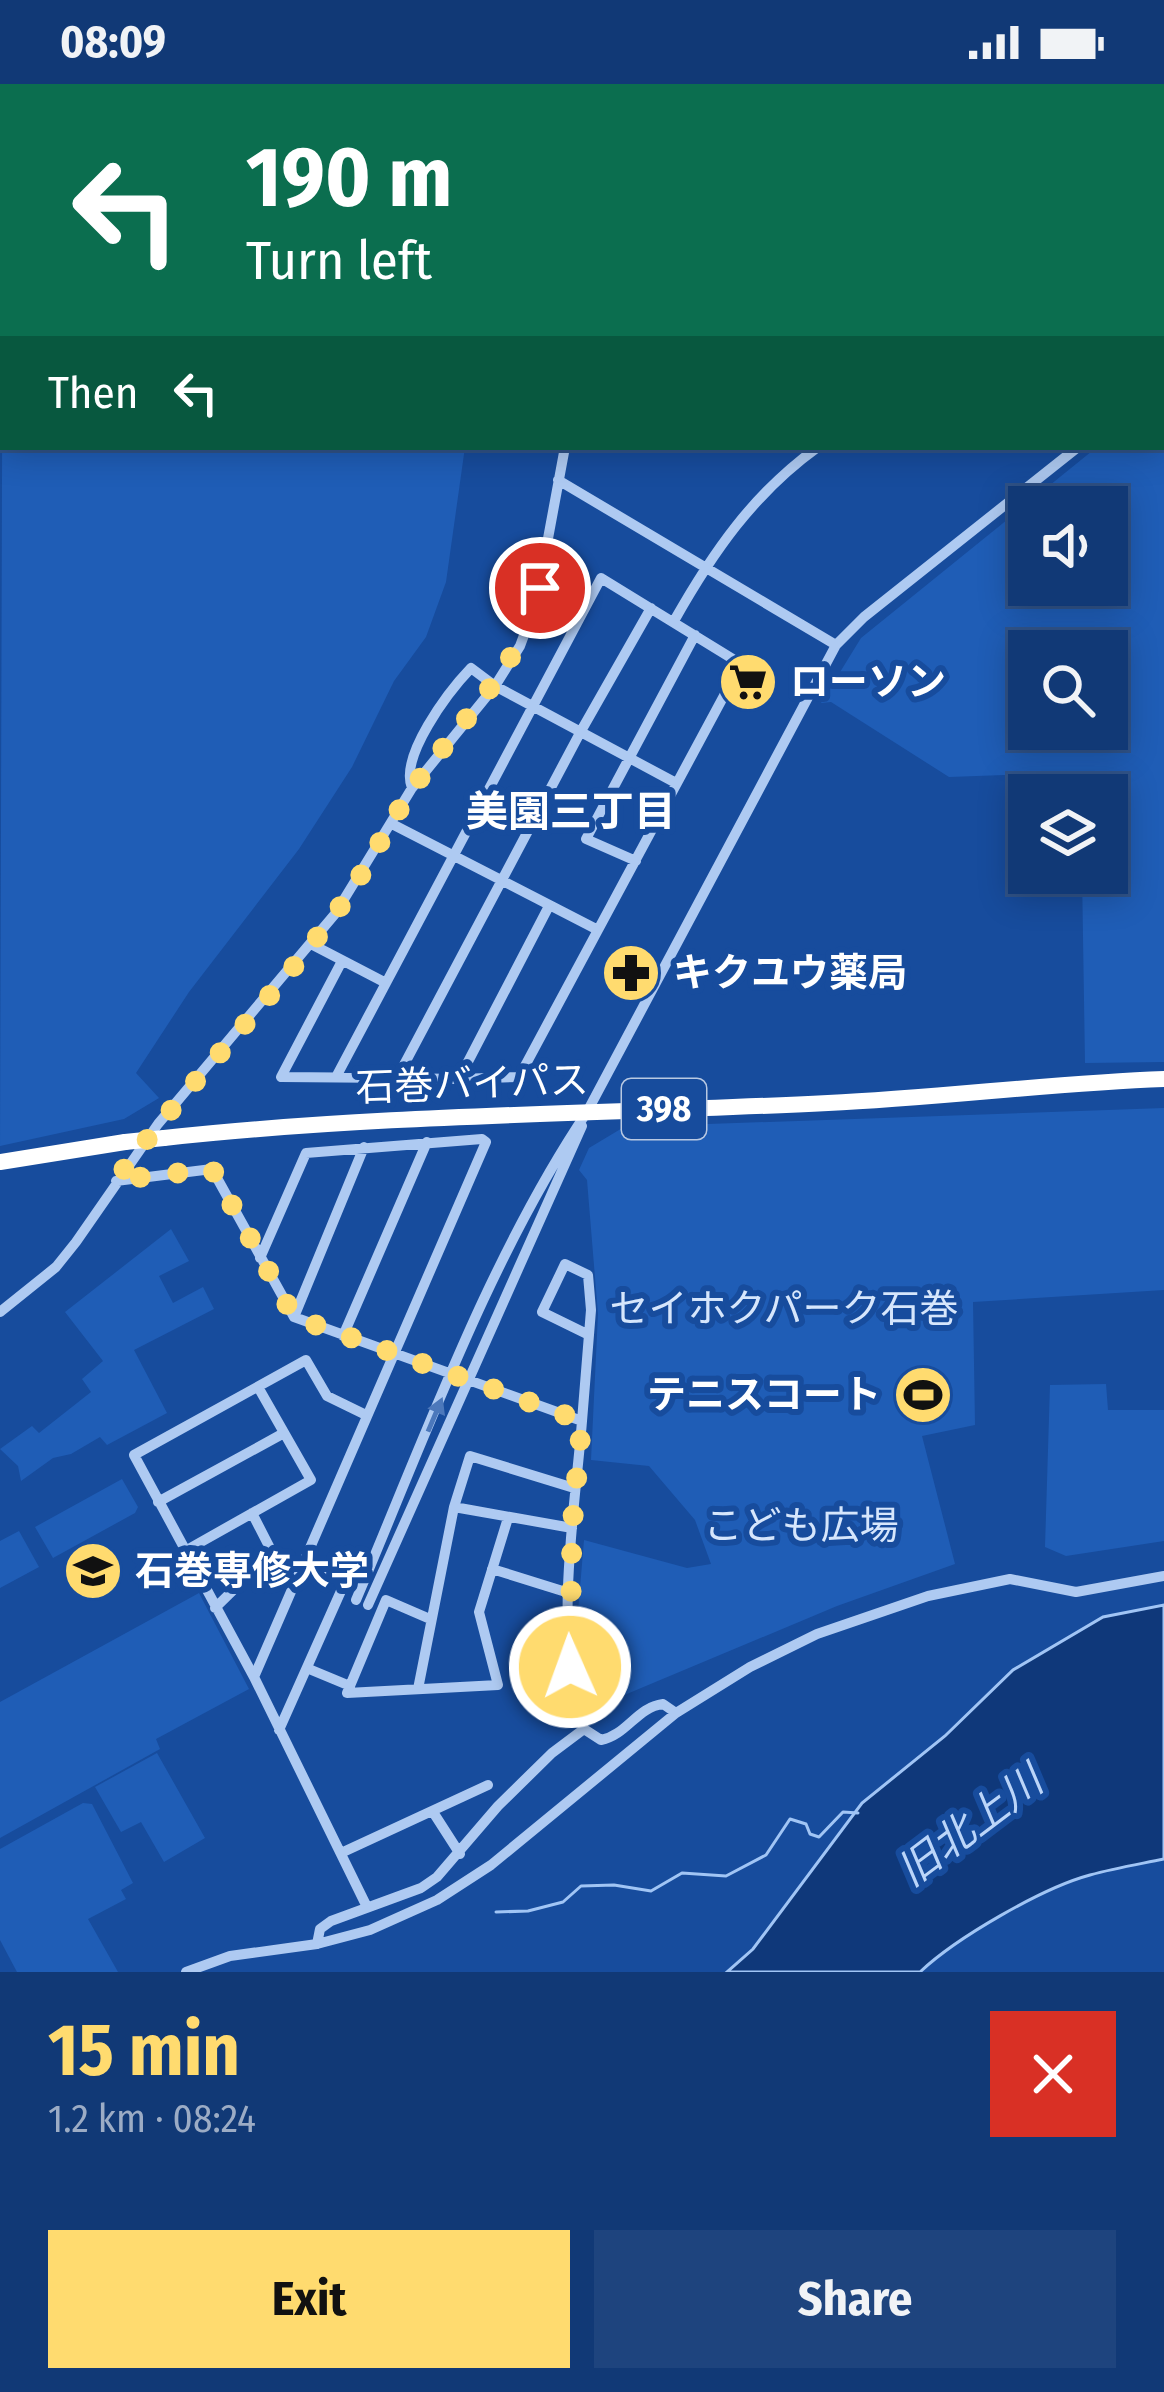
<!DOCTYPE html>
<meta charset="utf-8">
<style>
body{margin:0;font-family:"Fira Sans Condensed","Noto Sans JP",sans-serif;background:#1e447e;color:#f1f3f6;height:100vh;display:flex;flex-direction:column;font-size:45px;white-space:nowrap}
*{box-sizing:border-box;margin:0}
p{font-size:39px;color:#9cacc5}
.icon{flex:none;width:66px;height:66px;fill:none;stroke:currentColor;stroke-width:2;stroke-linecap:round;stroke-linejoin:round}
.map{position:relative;height:1888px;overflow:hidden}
.drawer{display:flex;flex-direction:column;background:#113976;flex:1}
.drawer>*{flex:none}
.top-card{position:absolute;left:0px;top:0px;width:1164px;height:366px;box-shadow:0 6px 30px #0003,0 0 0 3px #305388;background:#0b6e4f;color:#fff;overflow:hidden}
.buttons{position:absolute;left:1008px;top:402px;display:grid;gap:24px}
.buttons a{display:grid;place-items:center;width:120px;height:120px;border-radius:0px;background:#113976;box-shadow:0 6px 30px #0003,0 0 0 3px #305388;font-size:60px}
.pin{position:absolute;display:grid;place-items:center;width:102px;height:102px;color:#fff;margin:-51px;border:6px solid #fff;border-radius:50%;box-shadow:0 3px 12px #0007}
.me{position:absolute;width:132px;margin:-66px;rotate:358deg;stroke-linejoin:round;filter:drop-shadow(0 0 9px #0008)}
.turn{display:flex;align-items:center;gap:42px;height:252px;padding:0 48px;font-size:54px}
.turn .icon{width:156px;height:156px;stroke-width:2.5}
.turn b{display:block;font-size:84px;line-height:102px}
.then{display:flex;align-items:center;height:114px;padding:0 48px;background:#0003;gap:24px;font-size:45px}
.round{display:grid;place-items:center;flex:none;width:126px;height:126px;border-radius:0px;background:#1e447e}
.headline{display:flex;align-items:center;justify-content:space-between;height:204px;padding:0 48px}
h1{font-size:72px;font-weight:700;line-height:90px;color:#ffdb6f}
.action{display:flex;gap:24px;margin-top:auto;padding:24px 48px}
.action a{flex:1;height:138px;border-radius:0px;background:#ffdb6f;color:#111;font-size:48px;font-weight:700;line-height:138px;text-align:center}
.action a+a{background:#1e447e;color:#f1f3f6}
.status{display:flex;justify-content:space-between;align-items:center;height:84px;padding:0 60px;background:#113976;direction:ltr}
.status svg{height:33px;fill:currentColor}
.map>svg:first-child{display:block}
.green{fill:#1f5db6;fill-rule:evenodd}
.water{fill:#0f387a;stroke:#a1c5f5;stroke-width:3}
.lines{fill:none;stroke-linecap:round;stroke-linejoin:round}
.stream{stroke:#a1c5f5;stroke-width:3}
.minor{stroke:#aecaf2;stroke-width:10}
.major{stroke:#f9fbff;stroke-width:14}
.highway{stroke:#fff;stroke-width:16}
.highway-bridge{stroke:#fff;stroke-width:16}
.oneway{fill:#4c78bb}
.route{stroke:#ffdb6f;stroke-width:21;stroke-dasharray:0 37.8}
.labels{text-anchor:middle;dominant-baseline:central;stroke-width:12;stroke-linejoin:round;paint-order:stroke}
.shield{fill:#174c9d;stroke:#b9c9e2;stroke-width:3}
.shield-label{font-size:36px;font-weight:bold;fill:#fff}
.poi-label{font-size:39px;font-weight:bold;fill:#fff;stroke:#174c9d;text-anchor:start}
.street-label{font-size:39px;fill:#fff;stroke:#174c9d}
.park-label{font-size:39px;fill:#d6e6fc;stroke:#174c9d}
.neighbourhood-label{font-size:42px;font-weight:bold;fill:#fff;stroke:#174c9d}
.water-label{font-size:42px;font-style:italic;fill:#bbd5f9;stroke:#174c9d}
</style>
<div class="status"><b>08:09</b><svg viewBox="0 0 49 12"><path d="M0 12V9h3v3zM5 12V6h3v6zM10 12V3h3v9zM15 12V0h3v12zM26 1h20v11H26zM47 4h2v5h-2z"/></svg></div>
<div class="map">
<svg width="1164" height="1888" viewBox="0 0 1164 1888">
<rect width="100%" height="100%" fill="#174c9d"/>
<!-- green -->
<path class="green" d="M0,0h531l-528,3v18z
M3,65v298h462l-19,135 -20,55 -32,44 -42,86 -53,82 -110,143 -53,81 23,25 -35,21 -124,27z
M1164,306v672l-79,1 -3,-190h25v-78h-47l-29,-21 -82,3 -118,-75 -10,1 40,-65 236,-191h64zM1029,423h78v78h-78zM1029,567h78v78h-78z
M1164,1024v182l-191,12 2,123 -53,11 33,128 -118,42 -215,90 6,-21 -14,-14 9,-24 -46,-13 7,-84 103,28 24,-4 -16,-44 -46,-54 -58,-6 7,-146 -11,-134 -8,-10 10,-22 35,-21z
M171,1145l18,32 -30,15 14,27 30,-16 11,22 -80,41 33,63 -60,32 -7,-8 -29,17 -18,4 -32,23 -3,-15 -18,-17 32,-23 7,7 52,-41 -9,-13 21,-18 -38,-49z
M1106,1300l2,26h56v131l-98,15 -21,-9 5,-162z
M122,1395l16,28 -3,6 -82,45 -18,-31z
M19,1447l20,36 -39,21v-47z
M199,1509l50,96 -93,50 4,10 -160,89v-136z
M157,1669l48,85 -41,24 -23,-40 -20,10 -26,-45z
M83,1719l9,1 41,79 -12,7 5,9 -38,20 30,53h-101l-17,-32v-91z"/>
<!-- water -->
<path class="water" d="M1164,1521v254c-24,5 -49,9 -74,16 -48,13 -134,63 -170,97h-193l26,-23 109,-146 83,-67 68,-66 90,-53z"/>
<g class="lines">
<!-- stream -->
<path class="stream" d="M496,1828l32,-1 35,-9 18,-16 33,-1 37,6 31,-18 44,3 40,-21 24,-36 16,5 4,10 9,3 24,-25 15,1"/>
<!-- minor -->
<path class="minor" d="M986,0v3
M593,3l1,-3
M653,3l1,-3
M790,3v-3
M1161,287l3,-3
M558,396l278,165
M674,537c39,-69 79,-127 144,-174
M412,704c-13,-31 36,-96 59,-120l24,18 181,97
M636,777l-50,-22 109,-204
M311,860l75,39 215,-405 140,86 -143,266 -206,-106
M342,877l-61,116 116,1 184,-347 70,-123
M336,993l50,-94
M397,994l62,1 90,-173
M459,995l60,-2 79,-147
M116,1097l96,-12 82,148 288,104c-8,101 -29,208 2,308
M0,1228l56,-45 20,-25 82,-118 177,-210 77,-126 83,-102 25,-40 16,-43 29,-156
M294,1233l70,-170
M343,1252l84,-194
M366,1331l-39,-19 -21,-36 -172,95 120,222 113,230
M582,1337l9,-111 -3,-35 -23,-11 -23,48 47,23
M158,1418l126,-69
M454,1423l118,21
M252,1429l20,39
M185,1467l126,-71 -53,-93
M492,1485l77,24
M356,1516c68,-160 134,-344 231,-488l249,-467 28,-28 214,-170
M368,1521l214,-479
M215,1524l57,-56 73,30 -66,148
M430,1535l-44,-19 -39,93 151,-8 -19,-73 29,-94
M309,1585l41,17
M254,1593l232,-535 -4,-3 -176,14 -46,105
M418,1605l36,-182 16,-51 104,32
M433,1728l27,42
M341,1769l147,-68
M317,1860l3,-15 11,-8 90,-33 16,-11 61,-71 54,-53 32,-24 17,11c26,-5 36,-33 62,-36l13,9
M186,1888l44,-16 87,-12 53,-14 67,-30 54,-35 185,-152 74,-46 67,-33 111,-38 82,-17 66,13 88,-16"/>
<!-- major -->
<path class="major" d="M1139,0l1,3
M1161,45l3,7"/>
<!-- highway -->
<path class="highway" d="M164,1054c220,-24 442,-24 664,-35 112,-5 224,-20 336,-24
M0,1078l125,-20"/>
<!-- highway-bridge -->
<path class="highway-bridge" d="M125,1058l39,-4"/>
</g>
<!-- one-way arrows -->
<defs><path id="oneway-solid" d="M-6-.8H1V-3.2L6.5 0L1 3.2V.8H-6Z" transform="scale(3)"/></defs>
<use class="oneway" href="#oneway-solid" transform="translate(435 1331) rotate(-67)"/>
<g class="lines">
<!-- route -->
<path class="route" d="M540,504c-21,82 -80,132 -126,199 -28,40 -48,85 -77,124 -69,94 -152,175 -221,269l96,-11 82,148 288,104 -10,107 -2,139"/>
</g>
<!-- icons -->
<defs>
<symbol id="supermarket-disc" viewBox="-11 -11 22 22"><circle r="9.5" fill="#ffdb6f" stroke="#174c9d"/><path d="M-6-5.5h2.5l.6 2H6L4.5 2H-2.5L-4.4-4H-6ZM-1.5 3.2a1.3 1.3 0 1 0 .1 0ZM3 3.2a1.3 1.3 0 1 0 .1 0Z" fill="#111"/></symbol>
<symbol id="pharmacy-disc" viewBox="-11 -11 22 22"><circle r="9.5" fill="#ffdb6f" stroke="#174c9d"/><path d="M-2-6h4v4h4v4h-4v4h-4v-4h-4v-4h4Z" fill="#111"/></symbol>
<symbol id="stadium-disc" viewBox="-11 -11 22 22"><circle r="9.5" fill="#ffdb6f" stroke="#174c9d"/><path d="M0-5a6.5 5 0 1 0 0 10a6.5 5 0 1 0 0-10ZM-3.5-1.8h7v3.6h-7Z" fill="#111"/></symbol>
<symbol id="university-disc" viewBox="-11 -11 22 22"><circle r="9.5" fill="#ffdb6f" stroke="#174c9d"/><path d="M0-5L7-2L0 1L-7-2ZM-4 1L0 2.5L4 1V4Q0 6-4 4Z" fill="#111"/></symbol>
</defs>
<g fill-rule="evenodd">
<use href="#supermarket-disc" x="715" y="565" width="66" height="66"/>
<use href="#pharmacy-disc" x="598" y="856" width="66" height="66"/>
<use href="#stadium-disc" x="890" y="1278" width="66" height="66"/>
<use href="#university-disc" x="60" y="1454" width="66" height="66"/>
</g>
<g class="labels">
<!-- shield labels -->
<rect class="shield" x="622" y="995" width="84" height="60" rx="9"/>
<g class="shield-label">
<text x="664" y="1025">398</text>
</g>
<!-- poi labels -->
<g class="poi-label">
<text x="790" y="598">ローソン</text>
<text x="673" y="889">キクユウ薬局</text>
<text x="881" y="1311" text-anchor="end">テニスコート</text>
<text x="135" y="1487">石巻専修大学</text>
</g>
<!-- street labels -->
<g class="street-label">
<text transform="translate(472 1000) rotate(-2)">石巻バイパス</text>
</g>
<!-- park labels -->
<g class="park-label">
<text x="784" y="1225">セイホクパーク石巻</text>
<text x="801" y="1442">こども広場</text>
</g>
<!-- neighbourhood labels -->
<g class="neighbourhood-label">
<text x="571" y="728">美園三丁目</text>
</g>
<!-- water labels -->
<g class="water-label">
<text transform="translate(970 1742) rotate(-37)">旧北上川</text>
</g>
</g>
</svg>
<div class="buttons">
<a><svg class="icon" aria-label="sound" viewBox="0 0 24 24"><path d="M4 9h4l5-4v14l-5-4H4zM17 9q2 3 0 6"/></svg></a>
<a><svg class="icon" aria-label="search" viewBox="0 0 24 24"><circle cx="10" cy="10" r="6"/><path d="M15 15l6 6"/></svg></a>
<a><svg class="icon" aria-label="layers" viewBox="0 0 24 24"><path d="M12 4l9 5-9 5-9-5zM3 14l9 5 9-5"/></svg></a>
</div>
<div class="pin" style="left:540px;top:504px;background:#d93025"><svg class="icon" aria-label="arrive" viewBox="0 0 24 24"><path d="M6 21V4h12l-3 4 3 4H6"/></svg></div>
<svg class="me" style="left:570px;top:1583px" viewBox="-20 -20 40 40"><circle r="17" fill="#ffdb6f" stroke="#fff" stroke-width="3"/><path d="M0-11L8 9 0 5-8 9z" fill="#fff"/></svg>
<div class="top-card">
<div class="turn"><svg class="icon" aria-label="left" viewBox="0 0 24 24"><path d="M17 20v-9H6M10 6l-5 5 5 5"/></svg><div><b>190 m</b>Turn left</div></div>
<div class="then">Then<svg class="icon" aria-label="left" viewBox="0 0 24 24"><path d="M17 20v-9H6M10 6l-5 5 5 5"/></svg></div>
</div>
</div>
<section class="drawer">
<div class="headline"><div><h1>15 min</h1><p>1.2 km · 08:24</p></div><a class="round" style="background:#d93025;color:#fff"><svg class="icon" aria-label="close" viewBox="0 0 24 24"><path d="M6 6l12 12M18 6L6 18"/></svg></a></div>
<div class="action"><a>Exit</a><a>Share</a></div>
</section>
